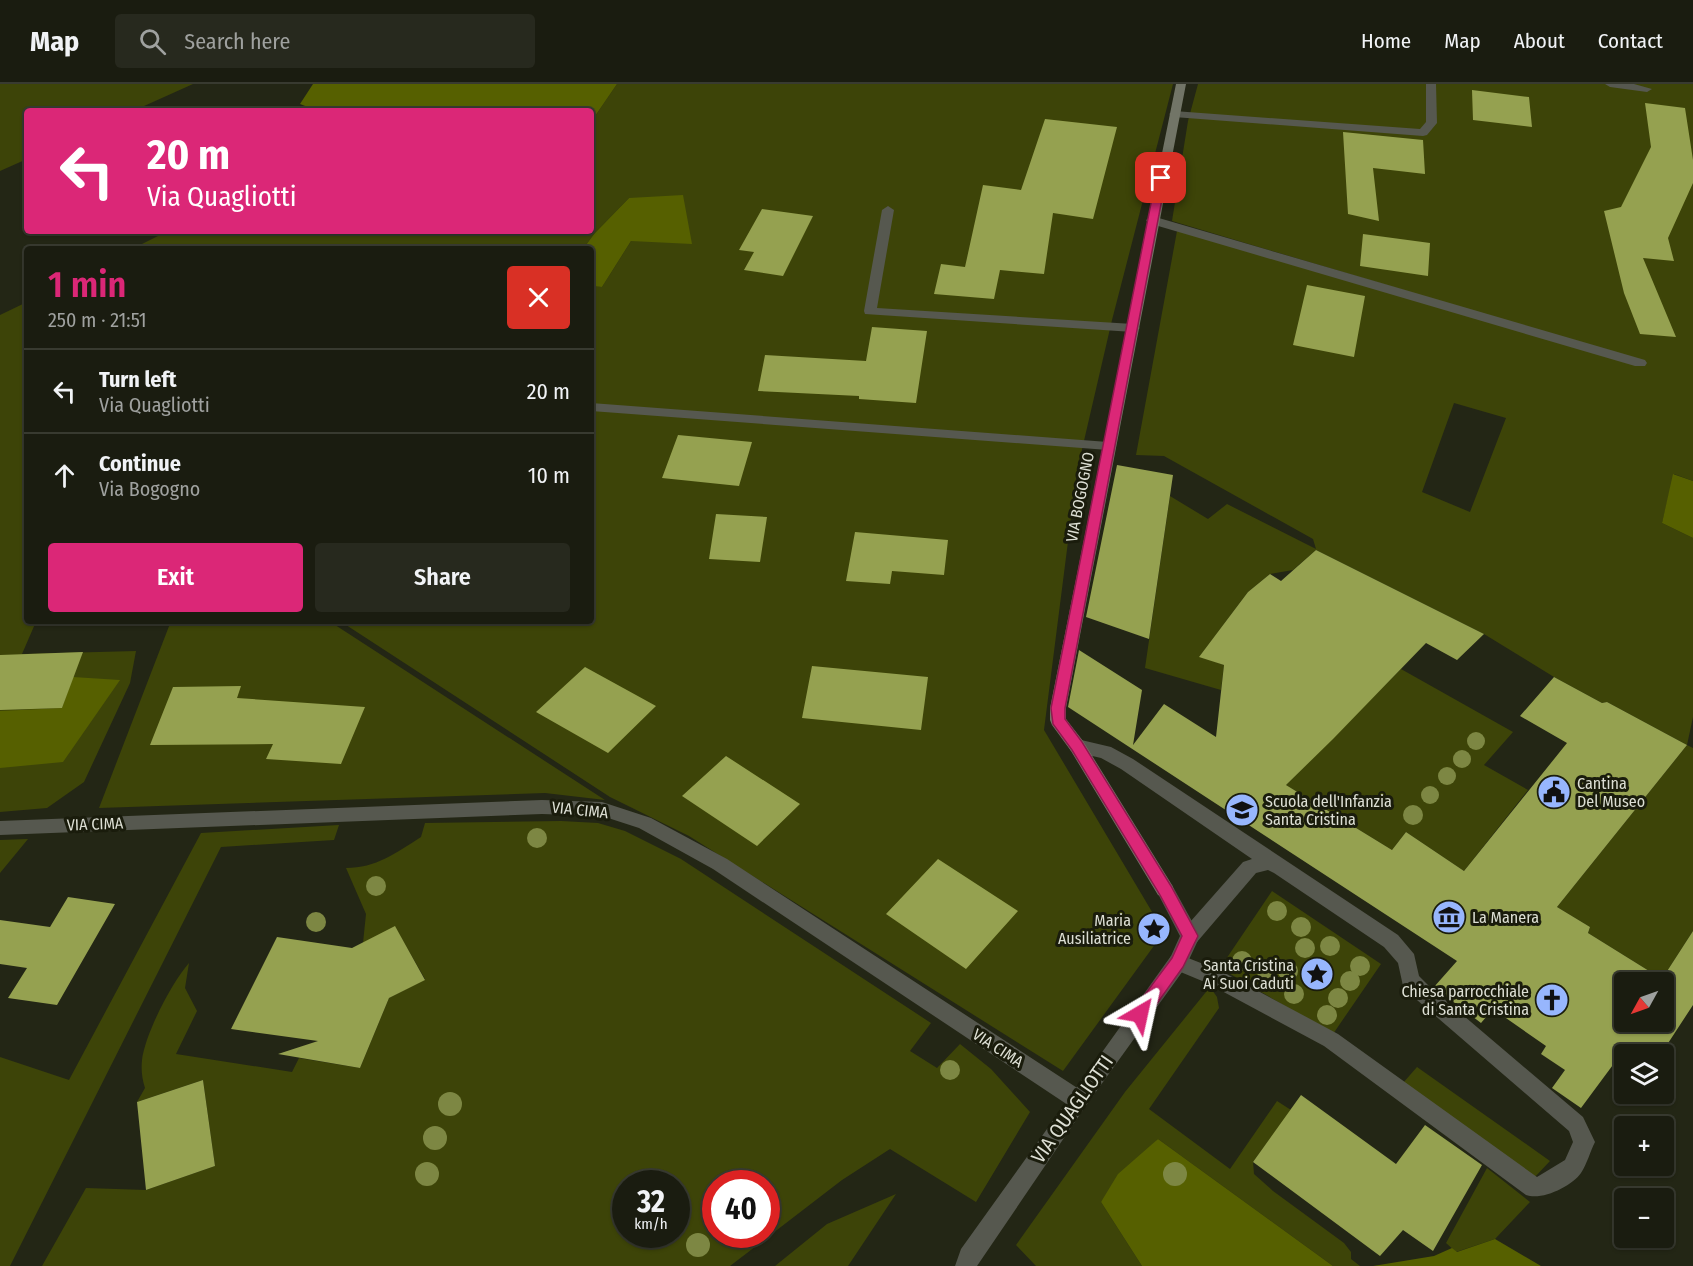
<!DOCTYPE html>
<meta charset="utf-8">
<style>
body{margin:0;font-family:"Fira Sans Condensed",sans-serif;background:#27291e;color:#f1f3f6;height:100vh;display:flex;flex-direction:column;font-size:22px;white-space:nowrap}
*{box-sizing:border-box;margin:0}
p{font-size:20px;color:#9fa19f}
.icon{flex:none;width:33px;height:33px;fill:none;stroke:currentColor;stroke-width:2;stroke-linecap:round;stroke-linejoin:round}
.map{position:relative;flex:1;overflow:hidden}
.side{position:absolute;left:24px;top:162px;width:570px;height:378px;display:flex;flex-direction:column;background:#1a1c10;border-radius:6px;box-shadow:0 2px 4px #0004,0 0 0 2px #383a30}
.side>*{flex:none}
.guide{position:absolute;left:24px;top:24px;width:570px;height:126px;border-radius:6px;box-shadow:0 2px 4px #0004,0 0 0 2px #383a30;background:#db2777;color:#fff;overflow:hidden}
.needle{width:39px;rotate:230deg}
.tools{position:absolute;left:1614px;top:888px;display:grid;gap:12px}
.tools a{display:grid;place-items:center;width:60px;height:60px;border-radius:6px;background:#1a1c10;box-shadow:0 2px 4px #0004,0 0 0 2px #383a30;font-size:30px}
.speed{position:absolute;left:612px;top:1086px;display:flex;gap:12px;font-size:30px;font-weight:700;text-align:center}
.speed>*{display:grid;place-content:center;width:78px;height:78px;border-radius:50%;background:#1a1c10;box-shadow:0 2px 4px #0004,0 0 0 2px #383a30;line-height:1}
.speed small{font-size:15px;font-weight:400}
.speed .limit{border:9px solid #d22;background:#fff;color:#111}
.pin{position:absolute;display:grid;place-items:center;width:51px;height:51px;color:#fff;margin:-26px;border-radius:12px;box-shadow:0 3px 9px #0006}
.me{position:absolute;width:66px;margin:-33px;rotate:36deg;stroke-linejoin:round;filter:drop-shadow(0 0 4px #0008)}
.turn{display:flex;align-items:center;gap:21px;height:126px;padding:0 24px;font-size:27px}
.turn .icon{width:78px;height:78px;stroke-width:2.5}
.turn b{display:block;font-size:42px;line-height:51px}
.round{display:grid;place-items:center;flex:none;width:63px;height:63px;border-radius:6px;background:#27291e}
.overview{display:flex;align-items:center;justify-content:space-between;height:102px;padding:0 24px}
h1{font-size:36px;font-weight:600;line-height:45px;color:#db2777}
.action{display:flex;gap:12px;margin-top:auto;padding:12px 24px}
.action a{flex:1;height:69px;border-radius:6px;background:#db2777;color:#fff;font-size:24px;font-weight:600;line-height:69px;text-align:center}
.action a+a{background:#27291e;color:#f1f3f6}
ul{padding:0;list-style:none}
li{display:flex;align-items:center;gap:18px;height:84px;padding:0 24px;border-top:2px solid #383a30}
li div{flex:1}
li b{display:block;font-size:22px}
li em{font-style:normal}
header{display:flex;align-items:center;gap:36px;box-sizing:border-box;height:84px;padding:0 30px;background:#1a1c10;border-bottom:2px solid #383a30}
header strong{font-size:28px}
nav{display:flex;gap:33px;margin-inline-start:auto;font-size:21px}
.search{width:420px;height:54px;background:#27291e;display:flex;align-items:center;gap:15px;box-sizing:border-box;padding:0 21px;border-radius:6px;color:#9fa19f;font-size:22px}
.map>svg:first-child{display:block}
.green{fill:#3d4408;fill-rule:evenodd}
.forest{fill:#566000}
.building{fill:#95a150;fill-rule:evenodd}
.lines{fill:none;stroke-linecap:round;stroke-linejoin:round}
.service{fill:#56584f;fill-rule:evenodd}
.minor{fill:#56584f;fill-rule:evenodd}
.tertiary{fill:#56584f;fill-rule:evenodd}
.secondary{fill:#727567;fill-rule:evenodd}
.tree{fill:#7d8743}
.route{fill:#db2777;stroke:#8e194d;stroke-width:1.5}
.labels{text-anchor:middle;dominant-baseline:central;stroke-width:6;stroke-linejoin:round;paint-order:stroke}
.street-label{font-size:16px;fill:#dddfd4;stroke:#1a1c0c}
.poi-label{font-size:16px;fill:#dddfd4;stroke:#1a1c0c;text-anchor:start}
.near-street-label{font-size:20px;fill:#dddfd4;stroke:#1a1c0c}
</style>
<header>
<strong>Map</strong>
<div class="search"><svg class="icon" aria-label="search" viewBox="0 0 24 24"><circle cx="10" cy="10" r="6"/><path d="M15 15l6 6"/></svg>Search here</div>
<nav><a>Home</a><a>Map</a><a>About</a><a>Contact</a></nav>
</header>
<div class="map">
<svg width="1693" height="1182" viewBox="0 0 1693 1182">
<rect width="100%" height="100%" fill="#232615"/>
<!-- green -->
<path class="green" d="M0,0h193l-60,27h-106v48l-27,12z
M617,0h556l-61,236 -35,151 -33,259 120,202 -101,139 -374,-235 -79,-39 -270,-176h251v-335l11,1 29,-46 -2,-43 -35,36 -11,15h-451l36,-18h423v-109z
M1198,0h495v397l-19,-7 -12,49 31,15v179l-6,28 6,3v183l-31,48 -74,-46 2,-6 -33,-20 130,-162 -80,-43 -5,1 -48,-26 -70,-43 -168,-84 -23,20 -23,4 -22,18 -48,64 24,9 -3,25 -76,-22 25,-172 38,23 19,-15 89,45 -3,-10 -149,-83 -28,-1 41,-224 256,68 -261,-78 16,-100zM1454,319l52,15 -36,94 -48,-20z
M27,218v319h82l-74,3 -13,30 114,-3 -6,32 -46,99 -37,26 -47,4v-497z
M171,537h158l276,179 -60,-7 -446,15z
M1401,585l112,63 -29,33 44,25 -64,81 -58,-39 -14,18 -106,-65z
M561,737l37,2 27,8 56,28 250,164 -21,28 27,17 23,-24 31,25 39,43 -54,90 -86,-53 -48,31 -112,86h-688l44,-78 60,2 69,-24 -12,-86 -66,22 8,-14c-3,-9 -4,-18 -3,-28 3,-26 30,-78 47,-97l-4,25 12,23 -21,43 116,18 7,-14 61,10 29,-70 36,-19 -30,-52 -32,16 3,-29 -20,-46c30,0 50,-15 75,-31l4,-14zM626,1100h50v50h-50zM716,1100h50v50h-50z
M339,741l-5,15 -113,7 -211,419h-10v-209l69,23 132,-247z
M28,755l-28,34v-33z
M1272,807l109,73 -48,70 -113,-66z
M1210,903l7,10 2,11 -70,101 81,60 47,-68 14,9 -38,52 1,12 19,17 71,52 7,9v7l9,7h-27l-175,-127 -57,63 41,64h-106l-20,-21 109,-153z
M1417,983l133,94 -16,17 -131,-95z
M1487,1084l43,34 -35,37 -39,13 -10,-9z
M896,1110l-48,72h-73l52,-42z"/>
<!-- forest -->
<path class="forest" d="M313,0h304l-26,38v-11h-273l-18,-7z
M683,111l9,49 -61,-3 -29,46 -11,-1v-37h-8l11,-15 35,-36z
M1673,390l20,7v57l-31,-15z
M73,593l47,3 -57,82 -63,6v-57l62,-3z
M1158,1055l175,127h-191l-41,-64 17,-28z
M1495,1155l46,27h-168l61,-10 18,-8 5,4z"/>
<!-- building -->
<path class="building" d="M1472,6l57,7 3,30 -59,-7z
M1645,19l40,5 8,52v23l-25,55 6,23 -31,-3 33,79 -36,-3 -16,-41 -20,-82 17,-4 30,-60z
M1045,35l72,8 -24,92 -40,-6 -9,61 -44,-4 -6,29 -60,-5 7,-30 24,3 18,-82 38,5z
M1343,48l80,8 2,34 -52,-6 6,53 -31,-7z
M762,125l51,7 -30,60 -39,-6 10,-18 -15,-2z
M1363,150l67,9 -2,33 -68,-10z
M1307,201l58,11 -11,61 -61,-12z
M872,243l55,4 -11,72 -57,-4v-3l-101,-5 7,-36 101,6z
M678,351l74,7 -13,44 -77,-8z
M1117,381l56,10 -24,164 -63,-22z
M716,430l51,3 -7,45 -51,-3z
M855,448l93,8 -4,35 -52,-4 -2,13 -44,-3z
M1316,466l168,84 -27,26 -31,-17 -93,96 -47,46 106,65 14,-18 58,39 103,-128 -47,-27 34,-39 48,26 5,-1 80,43 -130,162 33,20 -2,6 74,46 31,-48v74l-32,49h-40l-40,54 -29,-20 13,-18 -24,-16 5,-8 -53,-37 -12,14 -47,-36 23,-26 -389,-254 11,-57 63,40 -9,55 31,-41 52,33 8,-72 -25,-8 49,-65 22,-18 11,7zM1624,898h40v40h-40z
M83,568l-21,56 -62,2v-55z
M812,582l116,11 -7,53 -119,-12z
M585,583l71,39 -48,47 -72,-41z
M241,602l-4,12 128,9 -24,57 -75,-5 7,-15 -123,1 23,-58z
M726,672l74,48 -43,42 -75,-50z
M938,775l80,52 -52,58 -80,-55z
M68,813l47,7 -58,101 -49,-7 19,-30 -27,-4v-44l50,7z
M395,842l30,54 -36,18 -29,70 -82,-14 40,-13 -87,-12 46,-92 75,11z
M203,996l12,86 -69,24 -9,-88z
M1301,1011l95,69 29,-39 57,40 -49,86 -30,-21 -23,26 -127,-94z"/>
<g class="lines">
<!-- service -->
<path class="service" d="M1426,0h10l1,39 -10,12 -4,1 -249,-19 -5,-3 5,-3 246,18 6,-7z
M1605,0h29l18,5 -5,3 -37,-5z
M1077,655l34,8 22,12 265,176 16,19 5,22 12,12 152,129 12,25c-5,10 -8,22 -14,31 -9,13 -39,28 -55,22l-202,-149 -117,-63 -36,-15 -3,-6 3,-6 7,-2 43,17 117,63 199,143 28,-17 8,-18 -4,-11 -152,-131 -14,-14 -5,-23 -14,-16 -110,-74 -6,-3 -12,3 -59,69 -7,2 -7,-2 -3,-6 3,-6 60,-68 9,-3 -131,-90 -20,-11 -30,-7 -3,-5 3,-5z"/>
<!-- minor -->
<path class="minor" d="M888,122l6,4 -17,98 256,16 7,4 -7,4 -268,-18 -1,-3 18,-101z
M1152,132l493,144 2,3 -2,3h-10l-487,-143 -2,-3z
M591,319l517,39 7,4 -7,4 -517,-39z
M542,716l60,2 49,16 76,41 358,234 3,7 -3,7 -7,3 -7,-3 -358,-238 -74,-41 -37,-12 -60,-2 -542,21v-14z"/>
<!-- tertiary -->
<path class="tertiary" d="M1165,798l7,3 28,51 -15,32 -100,139 -108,159h-22l6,-17 210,-293 9,-20 -24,-46 2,-5z"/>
<!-- secondary -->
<path class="secondary" d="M1176,0h10l-120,624v11l17,22 89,144 2,5 -2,5 -7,3 -7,-3 -87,-144 -19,-26 -2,-5v-12z"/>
</g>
<!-- trees -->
<g class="tree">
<circle cx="1476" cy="657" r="9"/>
<circle cx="1462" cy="675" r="9"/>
<circle cx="1447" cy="692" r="9"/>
<circle cx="1430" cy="711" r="9"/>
<circle cx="1413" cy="731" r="10"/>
<circle cx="537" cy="754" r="10"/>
<circle cx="376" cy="802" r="10"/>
<circle cx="1277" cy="827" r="10"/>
<circle cx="316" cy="838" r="10"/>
<circle cx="1301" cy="843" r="10"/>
<circle cx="1330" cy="862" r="10"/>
<circle cx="1305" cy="864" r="10"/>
<circle cx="1242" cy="877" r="10"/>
<circle cx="1360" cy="882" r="10"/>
<circle cx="1288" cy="887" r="10"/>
<circle cx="1267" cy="893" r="10"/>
<circle cx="1350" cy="897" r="10"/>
<circle cx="1294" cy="910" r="10"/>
<circle cx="1338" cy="914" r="10"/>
<circle cx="1327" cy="931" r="10"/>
<circle cx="950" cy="986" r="10"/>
<circle cx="450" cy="1020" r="12"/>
<circle cx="435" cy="1054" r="12"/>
<circle cx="427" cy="1090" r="12"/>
<circle cx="1175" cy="1090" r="12"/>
<circle cx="698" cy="1161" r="12"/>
</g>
<!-- route -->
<path class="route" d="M1161,91l5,3 -101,530v11l17,23 89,144 27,50 -15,31 -37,52 -6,2 -6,-2 -2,-5 2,-5 38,-51 10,-22 -22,-41 -88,-145 -19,-26 -2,-16 105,-530z"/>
<!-- icons -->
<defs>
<symbol id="civic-disc" viewBox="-11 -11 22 22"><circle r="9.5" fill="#97b6fd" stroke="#1a1c0c"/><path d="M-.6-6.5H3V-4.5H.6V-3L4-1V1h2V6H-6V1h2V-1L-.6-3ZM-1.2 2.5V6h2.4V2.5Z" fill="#111"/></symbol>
<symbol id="school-disc" viewBox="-11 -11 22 22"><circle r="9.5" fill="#97b6fd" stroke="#1a1c0c"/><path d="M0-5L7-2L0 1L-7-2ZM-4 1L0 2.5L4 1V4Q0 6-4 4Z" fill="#111"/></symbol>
<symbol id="museum-disc" viewBox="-11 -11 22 22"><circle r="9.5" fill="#97b6fd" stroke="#1a1c0c"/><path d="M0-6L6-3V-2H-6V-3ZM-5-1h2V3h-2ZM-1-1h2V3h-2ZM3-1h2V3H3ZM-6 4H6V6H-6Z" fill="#111"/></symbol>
<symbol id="sight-disc" viewBox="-11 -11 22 22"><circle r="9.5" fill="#97b6fd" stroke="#1a1c0c"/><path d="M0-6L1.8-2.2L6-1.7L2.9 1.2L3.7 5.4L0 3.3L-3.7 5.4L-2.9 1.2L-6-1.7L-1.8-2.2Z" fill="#111"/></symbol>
<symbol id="church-disc" viewBox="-11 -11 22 22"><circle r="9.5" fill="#97b6fd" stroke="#1a1c0c"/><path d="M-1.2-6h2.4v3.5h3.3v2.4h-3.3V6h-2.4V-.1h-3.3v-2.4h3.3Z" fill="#111"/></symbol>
</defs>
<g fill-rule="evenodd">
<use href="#civic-disc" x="1535" y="689" width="38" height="38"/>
<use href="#school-disc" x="1223" y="707" width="38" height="38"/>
<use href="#museum-disc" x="1430" y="814" width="38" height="38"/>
<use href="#sight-disc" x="1135" y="826" width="38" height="38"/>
<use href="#sight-disc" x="1298" y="871" width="38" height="38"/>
<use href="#church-disc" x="1533" y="897" width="38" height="38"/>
</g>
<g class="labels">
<!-- street labels -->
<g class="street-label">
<text transform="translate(1080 413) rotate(-79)">VIA BOGOGNO</text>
<text transform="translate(580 726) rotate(6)">VIA CIMA</text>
<text transform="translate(95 740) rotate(-2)">VIA CIMA</text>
<text transform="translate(998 964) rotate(33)">VIA CIMA</text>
</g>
<!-- poi labels -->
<g class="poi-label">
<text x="1577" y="699">Cantina<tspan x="1577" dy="18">Del Museo</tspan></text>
<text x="1265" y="717">Scuola dell'Infanzia<tspan x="1265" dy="18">Santa Cristina</tspan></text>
<text x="1472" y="833">La Manera</text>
<text x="1131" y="836" text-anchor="end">Maria<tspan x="1131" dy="18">Ausiliatrice</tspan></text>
<text x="1294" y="881" text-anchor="end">Santa Cristina<tspan x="1294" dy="18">Ai Suoi Caduti</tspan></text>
<text x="1529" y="907" text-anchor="end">Chiesa parrocchiale<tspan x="1529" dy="18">di Santa Cristina</tspan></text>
</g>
<!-- near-street labels -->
<g class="near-street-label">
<text transform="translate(1072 1025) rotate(-55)">VIA QUAGLIOTTI</text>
</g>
</g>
</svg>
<div class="tools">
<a><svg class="needle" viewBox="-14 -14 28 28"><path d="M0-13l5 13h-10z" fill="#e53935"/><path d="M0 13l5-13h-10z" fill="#9fa19f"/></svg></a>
<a><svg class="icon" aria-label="layers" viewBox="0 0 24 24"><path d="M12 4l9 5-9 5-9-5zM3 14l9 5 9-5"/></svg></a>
<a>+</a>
<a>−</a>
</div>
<div class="speed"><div>32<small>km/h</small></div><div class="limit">40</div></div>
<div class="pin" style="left:1161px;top:94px;background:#d93025"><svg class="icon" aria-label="arrive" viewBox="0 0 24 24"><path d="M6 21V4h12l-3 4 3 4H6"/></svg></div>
<svg class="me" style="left:1140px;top:930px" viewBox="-20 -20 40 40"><path d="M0-17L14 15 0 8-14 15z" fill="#db2777" stroke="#fff" stroke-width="4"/></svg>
<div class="guide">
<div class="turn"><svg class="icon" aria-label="left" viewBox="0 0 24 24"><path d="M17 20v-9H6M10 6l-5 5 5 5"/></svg><div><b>20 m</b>Via Quagliotti</div></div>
</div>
<section class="side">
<div class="overview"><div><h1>1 min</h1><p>250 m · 21:51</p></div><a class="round" style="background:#d93025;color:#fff"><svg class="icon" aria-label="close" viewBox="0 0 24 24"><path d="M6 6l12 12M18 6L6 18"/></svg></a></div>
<ul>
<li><svg class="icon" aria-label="left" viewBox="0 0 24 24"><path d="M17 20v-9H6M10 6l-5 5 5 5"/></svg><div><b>Turn left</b><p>Via Quagliotti</p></div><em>20 m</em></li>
<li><svg class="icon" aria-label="ahead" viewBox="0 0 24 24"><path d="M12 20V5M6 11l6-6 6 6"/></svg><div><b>Continue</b><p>Via Bogogno</p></div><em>10 m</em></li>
</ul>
<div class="action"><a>Exit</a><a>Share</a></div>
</section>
</div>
